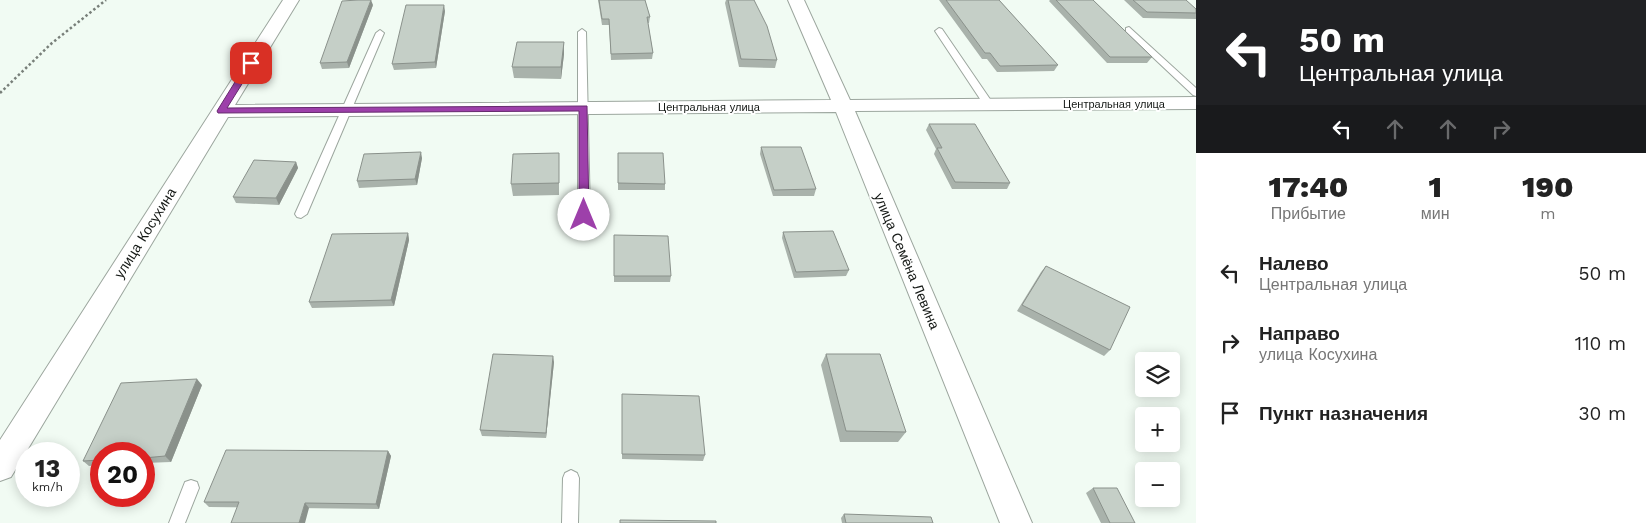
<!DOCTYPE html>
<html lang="ru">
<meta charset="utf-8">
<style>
body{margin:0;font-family:"Work Sans",sans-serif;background:#f2f2f2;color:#222;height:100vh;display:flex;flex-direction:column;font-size:19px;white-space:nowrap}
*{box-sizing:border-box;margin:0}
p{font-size:16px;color:#767676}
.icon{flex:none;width:28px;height:28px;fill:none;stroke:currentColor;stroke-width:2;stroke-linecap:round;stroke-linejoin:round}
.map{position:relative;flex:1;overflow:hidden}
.drawer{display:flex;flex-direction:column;background:#fff;width:450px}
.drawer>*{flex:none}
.hud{background:#202124;color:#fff;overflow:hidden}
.controls{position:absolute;left:1135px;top:352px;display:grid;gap:10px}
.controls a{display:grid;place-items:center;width:45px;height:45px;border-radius:5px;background:#fff;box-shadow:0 2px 12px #0003;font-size:25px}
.speed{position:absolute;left:15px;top:442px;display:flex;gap:10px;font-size:25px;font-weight:700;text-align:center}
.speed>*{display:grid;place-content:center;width:65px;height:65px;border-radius:50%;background:#fff;box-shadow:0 2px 12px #0003;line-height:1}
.speed small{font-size:12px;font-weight:400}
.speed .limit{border:8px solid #d22;background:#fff;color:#111}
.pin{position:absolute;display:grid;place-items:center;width:42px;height:42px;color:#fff;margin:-21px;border-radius:10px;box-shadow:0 2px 8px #0006}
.me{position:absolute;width:55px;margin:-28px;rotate:0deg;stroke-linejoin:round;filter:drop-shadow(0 0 4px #0008)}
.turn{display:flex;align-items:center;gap:18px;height:105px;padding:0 20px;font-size:22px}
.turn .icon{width:65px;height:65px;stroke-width:2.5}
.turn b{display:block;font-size:35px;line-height:42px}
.lanes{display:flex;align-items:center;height:48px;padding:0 20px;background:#0003;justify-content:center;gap:25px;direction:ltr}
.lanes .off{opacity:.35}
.eta{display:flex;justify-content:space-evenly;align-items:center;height:85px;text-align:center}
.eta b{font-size:30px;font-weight:800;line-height:35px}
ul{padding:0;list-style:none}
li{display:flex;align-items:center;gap:15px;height:70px;padding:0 20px}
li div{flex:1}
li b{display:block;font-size:19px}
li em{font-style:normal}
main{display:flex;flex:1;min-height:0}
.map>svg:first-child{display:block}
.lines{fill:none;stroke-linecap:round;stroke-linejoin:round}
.lane-casing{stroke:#9ca69e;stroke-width:2}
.street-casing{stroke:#9ca69e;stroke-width:2}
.path{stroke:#787f79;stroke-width:2.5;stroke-dasharray:2.5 2.5;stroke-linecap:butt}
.lane{fill:#fff;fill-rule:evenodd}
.street{fill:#fff;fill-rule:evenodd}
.wall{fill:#a9b2ab}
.shaded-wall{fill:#8a918b}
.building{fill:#c5cfc7;stroke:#8a918b}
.route{fill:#9d40aa;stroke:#662a6e}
.labels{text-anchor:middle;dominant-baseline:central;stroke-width:4;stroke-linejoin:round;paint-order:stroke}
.far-street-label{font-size:11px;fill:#141815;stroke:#fff}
.street-label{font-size:14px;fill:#141815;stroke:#fff}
</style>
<main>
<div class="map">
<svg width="1196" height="523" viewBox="0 0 1196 523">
<rect width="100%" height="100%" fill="#f1fbf3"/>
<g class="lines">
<defs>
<path id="lane" d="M1129,27l67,61v8l-3,-1 -67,-63v-4z
M939,28l3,1 52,76 -2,2h-6l-2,-2 -49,-74z
M582,29l4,3 4,183 -6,4 -6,-4v-183z
M380,30l4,3 -77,181 -6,4 -4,-1 -2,-3 81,-181z
M571,470l6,3 2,5 -1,45h-16l1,-45 2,-5z
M191,480l6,2 2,6 -14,35h-16l16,-41z"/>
<path id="street" d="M283,0h16l-64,105 596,-5 -43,-100h16l46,100 346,-3v12l-341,2 177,412h-32l-164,-411 -608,5 -217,360 -11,4v-41z"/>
</defs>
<!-- lane casing -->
<use href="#lane" class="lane-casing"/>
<!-- street casing -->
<use href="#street" class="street-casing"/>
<!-- path -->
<path class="path" d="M0,93l52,-50 54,-43"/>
<!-- lane -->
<use href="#lane" class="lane"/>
<!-- street -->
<use href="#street" class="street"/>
</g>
<!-- wall -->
<path class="wall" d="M598,0h47l5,17 -1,6h-1l5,30 -1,6 -41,1 -2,-35h-7z
M726,0h28l23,60 -2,8 -36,-1 -14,-64z
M939,0h60l59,65 -4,6 -57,1 -10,-13h-5z
M1050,0h43l59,57 -5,6h-40l-58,-62z
M1124,0h62l10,13v6l-53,-1z
M373,5l-24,63 -27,1 -2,-6z
M445,11l-9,57 -42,2 -2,-6z
M564,42v12l-3,25 -47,-1 -2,-11z
M929,124l81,59 -3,6h-55l-18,-35 2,-5 -10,-19z
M761,147l55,42 -2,7h-41l-13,-42z
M618,153l47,31v6h-47z
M422,158l-5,27 -58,3 -2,-7z
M296,162l2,6 -19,37 -43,-2 -3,-6z
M559,164v31l-46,1 -2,-12z
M783,232l66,38 -3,6 -52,2 -12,-40z
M408,233l1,7 -15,66 -82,2 -3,-6z
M614,235l57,41 -1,6h-56z
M1046,266l64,84 -6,6 -87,-45 24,-39z
M826,354l80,78 -8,10h-58l-19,-77z
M554,362l-8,76 -64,-2 -2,-6z
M202,385l-31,77 -27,1v-9h-43v11l-12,1 -6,-5z
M622,400l83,55 -2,6 -81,-2z
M388,451l3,5 -12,53 -170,-2 -5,-5z
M1093,488l42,35h-34l-15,-30z
M844,514l89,9h-91l-1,-5z"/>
<!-- shaded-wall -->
<path class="shaded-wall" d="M371,0l2,5 -24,63 -2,-6z
M444,5l1,6 -9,57 -1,-6z
M564,42v12l-3,25v-12z
M421,152l1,6 -5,27 -2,-6z
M296,162l2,6 -19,37 -3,-7z
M408,233l1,7 -15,66 -3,-6z
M553,356l1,6 -8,76v-5z
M197,379l5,6 -31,77 -6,-6z
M388,451l3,5 -12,53 -3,-5z
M305,503l4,5 -4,15h-6z"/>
<!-- building -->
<path class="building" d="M358,0h13l-24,62 -27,1 22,-62z
M599,0h46l5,17h-3l6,36 -42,1 -2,-35h-7z
M728,0h26l13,26 10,34 -36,-1z
M946,0h53l59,65 -58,1 -10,-13h-5z
M1056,0h37l59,57h-42z
M1133,0h53l10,9v4l-49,-1z
M406,5h38l-9,57 -43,2z
M517,42h47l-3,25h-49z
M929,124h46l35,59 -55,-1 -18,-34h5z
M761,147h40l15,42 -42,1z
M421,152l-6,27 -58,2 7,-27z
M559,153v30l-48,1 2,-30z
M618,153h45l2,31 -47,-1z
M254,160l42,2 -20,36 -43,-1z
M833,231l16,39 -53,2 -13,-40z
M408,233l-17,67 -82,2 23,-68z
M614,235l54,1 3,40h-57z
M1046,266l84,41 -20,43 -88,-45z
M493,354l60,2 -7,77 -66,-3z
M826,354h54l26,78 -60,-1z
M197,379l-32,77 -21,2v-4h-43v6l-18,1 38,-78z
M622,394l77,2 6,59 -83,-1z
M226,450l162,1 -12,53 -71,-1 -6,20h-68l8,-21h-35z
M1093,488h24l18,35h-25z
M844,514l87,3 2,6h-87z
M620,520l96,1v2h-96z"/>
<!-- route -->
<path class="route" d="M248,61l7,2 -28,45 360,-2 2,109 -5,4 -5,-4v-104l-361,2 -1,-2z"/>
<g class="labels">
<!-- far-street labels -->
<g class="far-street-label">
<text x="1114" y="104">Центральная улица</text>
<text x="709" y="107">Центральная улица</text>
</g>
<!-- street labels -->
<g class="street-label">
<text transform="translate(145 233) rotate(-58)">улица Косухина</text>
<text transform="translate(907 261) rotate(67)">улица Семёна Левина</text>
</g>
</g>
</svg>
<div class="controls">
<a><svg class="icon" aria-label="layers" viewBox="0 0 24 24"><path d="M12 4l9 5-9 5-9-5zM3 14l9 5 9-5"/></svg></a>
<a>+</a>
<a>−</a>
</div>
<div class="speed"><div>13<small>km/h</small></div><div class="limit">20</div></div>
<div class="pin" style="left:251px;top:63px;background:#d93025"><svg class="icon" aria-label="arrive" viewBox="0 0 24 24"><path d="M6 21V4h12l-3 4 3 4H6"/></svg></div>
<svg class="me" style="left:584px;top:215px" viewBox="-20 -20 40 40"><circle r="19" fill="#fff"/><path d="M0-13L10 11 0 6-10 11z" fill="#9d40aa"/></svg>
</div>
<section class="drawer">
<div class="hud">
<div class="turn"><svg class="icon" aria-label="left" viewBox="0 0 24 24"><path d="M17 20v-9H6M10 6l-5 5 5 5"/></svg><div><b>50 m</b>Центральная улица</div></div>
<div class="lanes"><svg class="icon" aria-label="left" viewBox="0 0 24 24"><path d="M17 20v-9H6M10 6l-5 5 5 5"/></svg><svg class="icon off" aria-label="ahead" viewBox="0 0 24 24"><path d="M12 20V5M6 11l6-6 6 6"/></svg><svg class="icon off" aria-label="ahead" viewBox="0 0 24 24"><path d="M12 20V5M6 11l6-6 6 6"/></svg><svg class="icon off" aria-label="right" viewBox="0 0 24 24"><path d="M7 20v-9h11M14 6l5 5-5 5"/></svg></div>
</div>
<div class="eta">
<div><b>17:40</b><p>Прибытие</p></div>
<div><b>1</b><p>мин</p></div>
<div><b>190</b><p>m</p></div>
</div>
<ul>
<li><svg class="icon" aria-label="left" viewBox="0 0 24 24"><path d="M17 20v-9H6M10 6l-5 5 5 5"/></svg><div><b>Налево</b><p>Центральная улица</p></div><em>50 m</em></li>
<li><svg class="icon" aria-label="right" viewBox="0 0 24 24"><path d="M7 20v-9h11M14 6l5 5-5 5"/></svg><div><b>Направо</b><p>улица Косухина</p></div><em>110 m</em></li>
<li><svg class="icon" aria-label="arrive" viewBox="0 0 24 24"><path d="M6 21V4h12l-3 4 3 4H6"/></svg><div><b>Пункт назначения</b></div><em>30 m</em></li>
</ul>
</section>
</main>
